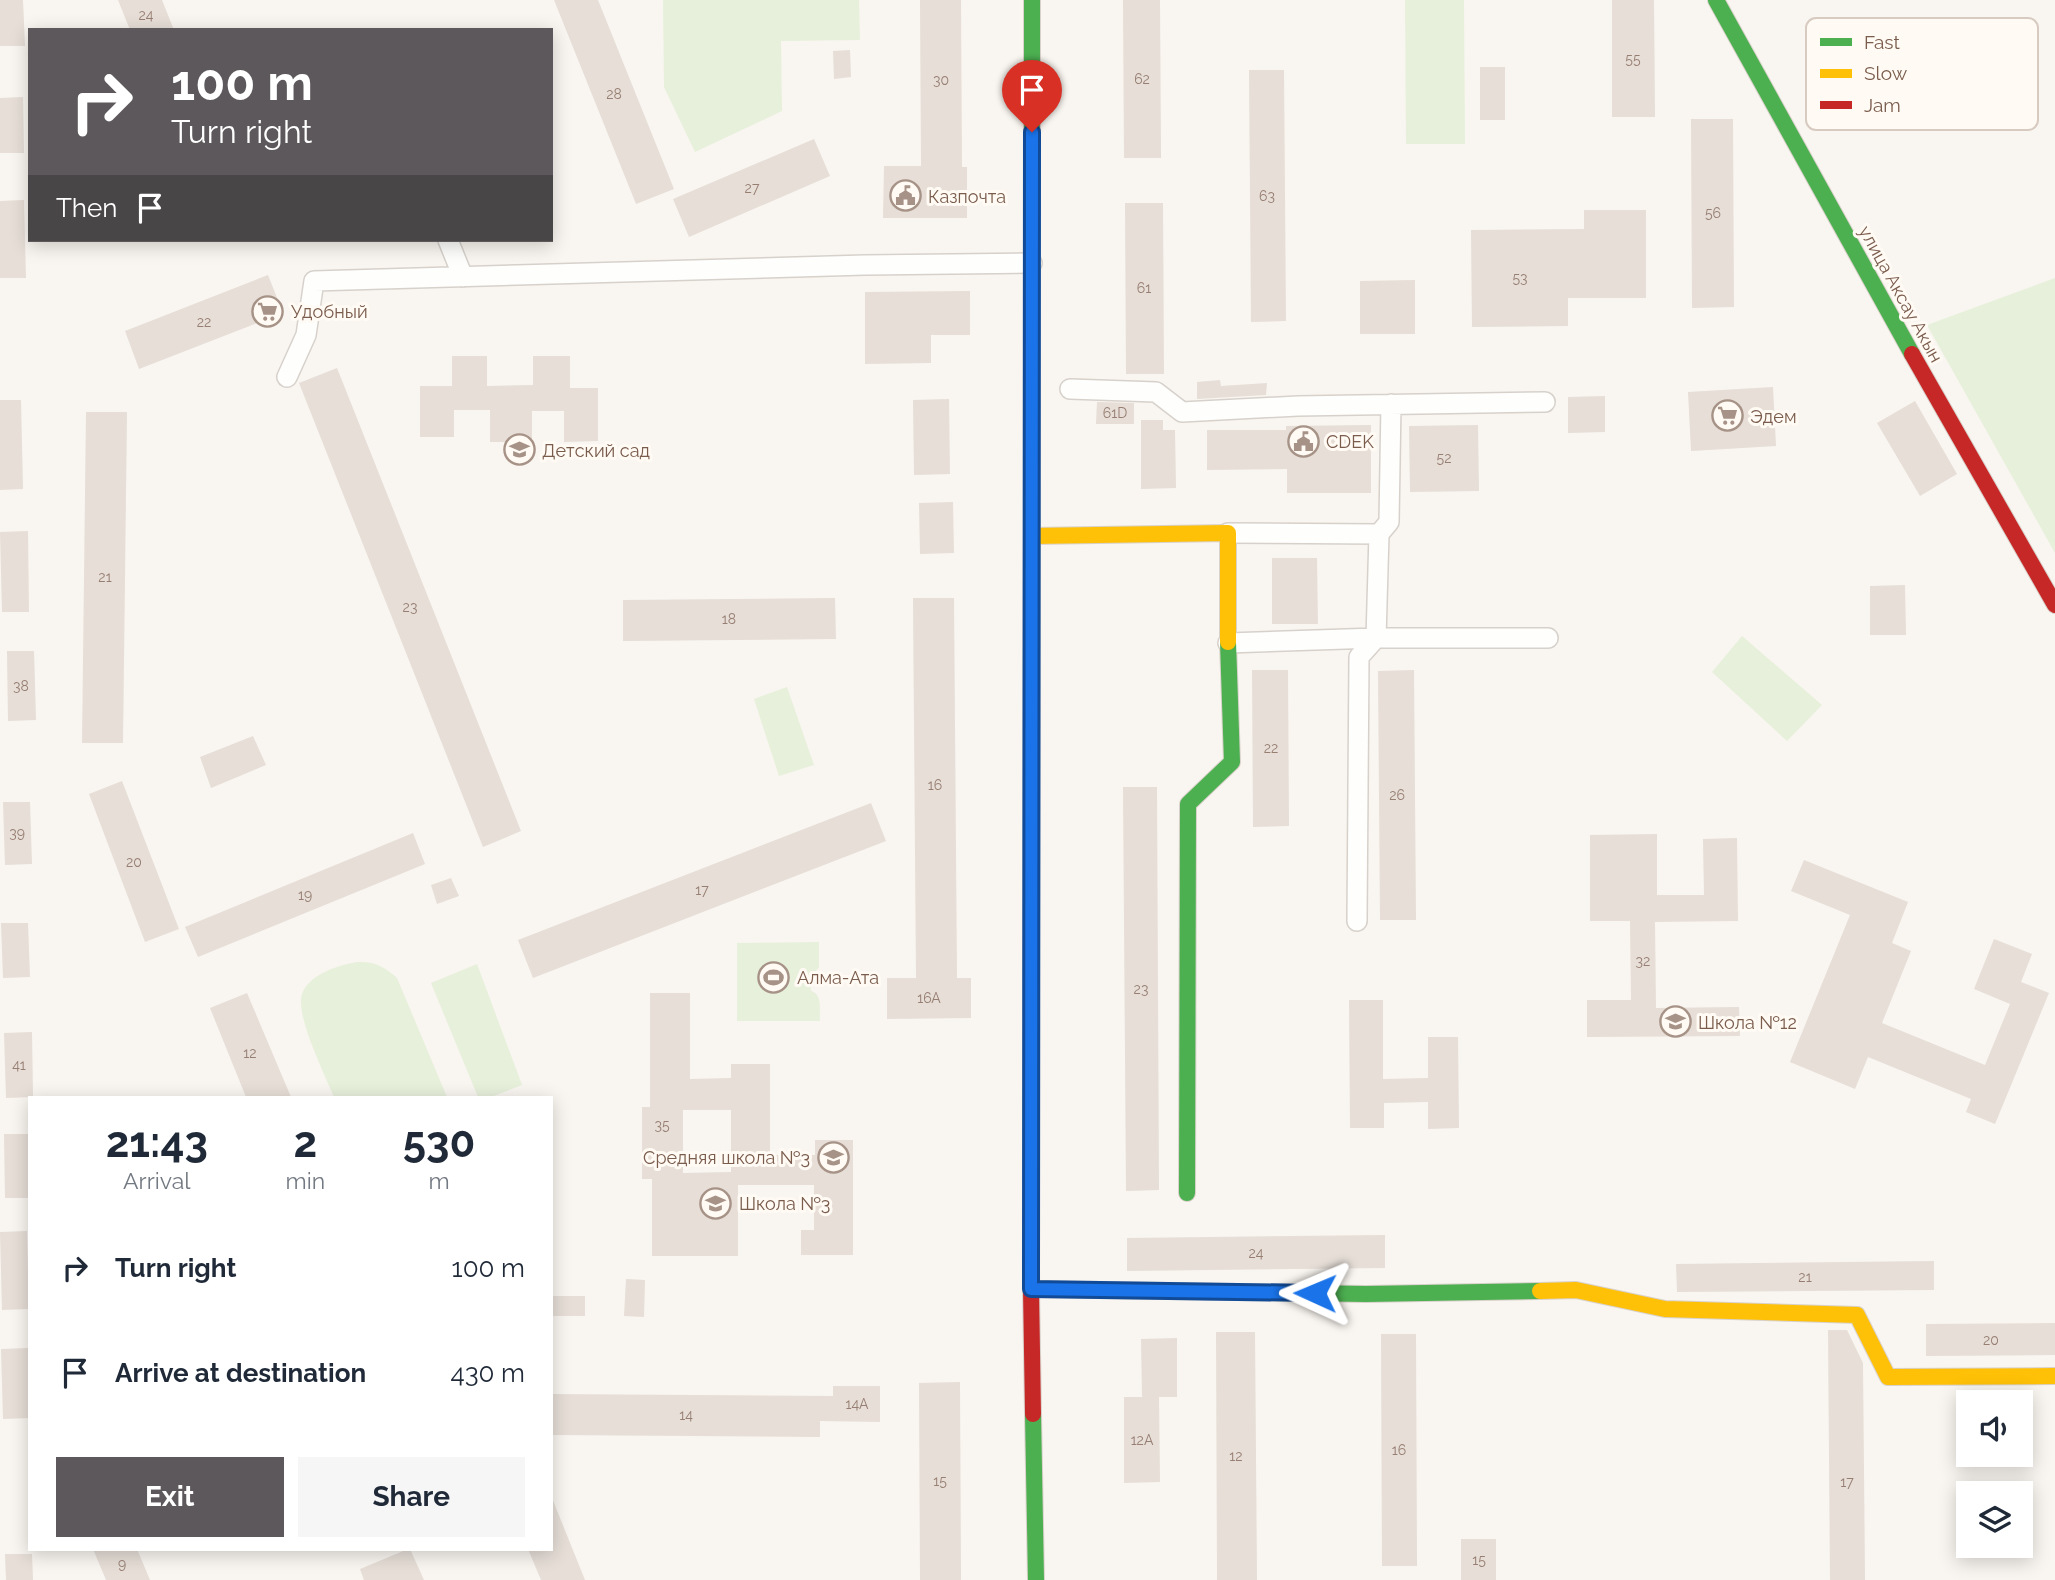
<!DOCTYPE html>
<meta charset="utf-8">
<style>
body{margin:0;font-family:Raleway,sans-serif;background:#f6f6f7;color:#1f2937;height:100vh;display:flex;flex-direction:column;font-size:26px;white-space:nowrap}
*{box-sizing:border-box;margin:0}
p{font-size:23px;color:#747a83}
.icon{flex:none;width:38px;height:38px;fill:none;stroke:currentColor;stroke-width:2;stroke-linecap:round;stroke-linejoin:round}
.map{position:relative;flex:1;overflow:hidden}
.panel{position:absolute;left:28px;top:1096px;width:525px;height:455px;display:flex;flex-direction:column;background:#fff;border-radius:0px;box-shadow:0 4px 18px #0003}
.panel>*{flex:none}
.top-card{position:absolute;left:28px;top:28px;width:525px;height:214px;border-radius:0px;box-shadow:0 4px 18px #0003;background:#5c585b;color:#fff;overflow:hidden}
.buttons{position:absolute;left:1956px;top:1390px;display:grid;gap:14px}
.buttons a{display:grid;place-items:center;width:77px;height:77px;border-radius:0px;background:#fff;box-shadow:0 4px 18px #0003;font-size:35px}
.pin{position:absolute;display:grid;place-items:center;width:60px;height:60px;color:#fff;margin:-72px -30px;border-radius:50% 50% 50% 0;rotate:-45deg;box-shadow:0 0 7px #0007}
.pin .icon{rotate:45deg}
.me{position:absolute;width:77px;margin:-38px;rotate:271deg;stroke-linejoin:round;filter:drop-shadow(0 0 5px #0008)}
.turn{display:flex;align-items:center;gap:24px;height:147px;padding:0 28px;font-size:32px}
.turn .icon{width:91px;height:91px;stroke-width:2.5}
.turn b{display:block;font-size:49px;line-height:60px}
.then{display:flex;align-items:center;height:66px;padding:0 28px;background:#0003;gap:14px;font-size:26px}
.eta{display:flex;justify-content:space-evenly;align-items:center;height:119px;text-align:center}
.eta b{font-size:42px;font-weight:700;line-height:49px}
.button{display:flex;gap:14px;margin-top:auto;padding:14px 28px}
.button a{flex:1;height:80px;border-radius:0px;background:#5c585b;color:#fff;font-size:28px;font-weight:700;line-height:80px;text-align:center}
.button a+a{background:#f6f6f7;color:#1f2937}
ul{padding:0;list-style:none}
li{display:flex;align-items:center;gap:21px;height:105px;padding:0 28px}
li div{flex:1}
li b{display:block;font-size:26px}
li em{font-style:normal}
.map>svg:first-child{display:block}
.green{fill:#e7f0db}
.building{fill:#e6ded7;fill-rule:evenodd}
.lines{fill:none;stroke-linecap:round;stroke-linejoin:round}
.street-casing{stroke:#d7d1cb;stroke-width:22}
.fast-casing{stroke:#d9d2cb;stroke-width:18}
.slow-casing{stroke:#d9d2cb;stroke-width:18}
.jam-casing{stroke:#d9d2cb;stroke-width:18}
.street{stroke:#fefefd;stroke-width:19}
.fast{stroke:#4caf50;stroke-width:16}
.slow{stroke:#ffc107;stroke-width:16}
.jam{stroke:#c62828;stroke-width:16}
.route-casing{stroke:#114b97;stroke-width:18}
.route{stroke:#1a73e8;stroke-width:12}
.labels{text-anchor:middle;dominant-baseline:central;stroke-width:6;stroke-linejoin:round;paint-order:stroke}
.number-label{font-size:14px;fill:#977e72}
.poi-label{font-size:18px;fill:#7a5c4d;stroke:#fffaf3;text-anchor:start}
.street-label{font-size:18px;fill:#7a5c4d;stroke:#fffaf3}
.key{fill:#fffaf3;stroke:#d7cbc1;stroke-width:2}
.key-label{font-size:19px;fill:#7a5c4d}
</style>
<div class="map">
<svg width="2055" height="1580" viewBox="0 0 2055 1580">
<rect width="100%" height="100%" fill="#f9f5f0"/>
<!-- green -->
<path class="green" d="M663,0h196l1,40 -79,1 1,70 -87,41 -31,-65z
M1405,0h59l1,144h-59z
M2055,278v275l-128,-228z
M1742,636l80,69 -35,36 -75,-69z
M787,687l27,78 -35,11 -25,-77z
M819,942v25l-3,4 -6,1 1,19c12,3 8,19 9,30h-83v-78z
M357,962c17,-1 27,4 40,16l50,119h-113c-9,-22 -39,-82 -32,-103 7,-20 37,-29 55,-32z
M477,964l45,121 -31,12h-13l-47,-114z"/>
<!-- building -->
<path class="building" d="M0,0h23l2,46h-25z
M118,0h44l12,30h-44z
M554,0h44l76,189 -38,15z
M920,0h41l1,167h5v51h-84l1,-52h37z
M1123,0h37l1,158h-37z
M1612,0h42l1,117h-43z
M850,50l1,27 -17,2 -1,-28z
M1480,67h25v53h-25z
M1249,70h35l2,251 -35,1z
M23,97l1,56h-24v-55z
M1691,119h42l1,188 -42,1z
M814,139l16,37 -141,61 -16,-38z
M24,200l2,78h-26v-77z
M1125,203h38l1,171h-38z
M1584,210h62v88h-78v28l-96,1 -1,-97 113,-1z
M268,275l15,38 -144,56 -14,-38z
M1415,280v54h-55v-53z
M970,291v44h-39v28l-66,1v-72z
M452,356h35v30l46,-1v-29h37v32h28v53l-34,1v-31h-32v31h-42v-32h-36v27h-34v-51h32z
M337,368l184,463 -38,16 -184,-464z
M1220,380l1,6 46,-3 -1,12 -69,4v-17z
M1773,387l3,59 -85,5 -3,-59z
M1605,396v36l-37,1v-36z
M949,399l1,75 -36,1 -1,-75z
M0,400h21l2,89 -23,1z
M1915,401l42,73 -37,22 -43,-73z
M1097,402l37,1v21h-38z
M86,412h41l-4,331h-41z
M1141,420h22v10h12l1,58 -35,1z
M1371,425v68h-84v-24l-80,1v-40h79v-4z
M1478,425l1,66 -69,1 -1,-66z
M953,502l1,51 -34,1 -1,-51z
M28,531l1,81h-27l-2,-80z
M1272,558h45l1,66h-46z
M1905,585l1,50h-36v-49z
M835,598l1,41 -213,2v-41z
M913,598h41l3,380h14v40l-84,1v-41h29z
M7,651h27l2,69 -28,1z
M1252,670h36l1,156 -36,1z
M1414,670l2,250h-36l-2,-249z
M253,736l13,29 -55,23 -11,-31z
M122,781l57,148 -34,13 -56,-148z
M1123,787h34l2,403 -33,1z
M3,802h27l2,62 -27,1z
M871,803l15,38 -353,137 -15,-38z
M413,833l12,31 -227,93 -13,-30z
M1657,834v61h47l-1,-56 34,-1 1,83 -83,1 1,86 83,-1 1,29 -153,1v-37h44l-1,-79h-40v-86z
M1804,860l104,42 -16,41 19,8 -29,72 103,42 25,-61 -36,-15 20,-50 38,15 -11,28 28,11 -54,131 -29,-12 5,-13 -103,-42 -13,32 -65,-27 60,-147 -59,-24z
M451,878l8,18 -22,8 -6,-19z
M1,923h27l2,54 -27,1z
M247,993l44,104h-45l-36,-89z
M650,993h40v86l41,-1v-14h39v91h45v-15h38v115h-52v-25h13v-45h-76v71h-86v-77h-10v-72h8zM683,1110h48v62l-48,1z
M1349,1000h34v79l45,-1v-41h30l1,91 -31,1v-27l-44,1v25h-34z
M32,1032l1,65 -27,1 -2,-65z
M4,1134h26v64h-25z
M27,1231l2,78 -27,1 -2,-78z
M1385,1235v33l-258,3v-33z
M1934,1261v29l-257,2 -1,-28z
M626,1279l19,1 -1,37 -20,-1z
M551,1296h34v20h-34z
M2055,1323v32l-129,1v-32z
M1828,1330h19l16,33 2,217h-35z
M1216,1332h39l2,248h-40z
M1381,1334h35l1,232h-35z
M1177,1338v59h-18l1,85 -36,1v-86h18l-1,-58z
M28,1348l2,70 -27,1 -2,-70z
M960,1382l1,198h-41l-1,-197z
M833,1386h47v36l-60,-1v16l-269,-2v-41l282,2z
M552,1498l33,82h-44l-13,-31h23z
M1461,1539h35v41h-35z
M93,1549h44l13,31h-44z
M408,1549h2l14,31h-60l-4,-11z
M5,1554h27l1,26h-27z"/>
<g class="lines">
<defs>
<path id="street" d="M448,240l15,37
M287,377l19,-42 8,-54 551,-16 167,-2
M1070,389l86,3 26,20 116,-6 247,-4
M1228,533l151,1 -3,104 -17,19 -2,264
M1379,534l10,-12 2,-118
M1228,643l148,-5h172"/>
<path id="fast" d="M1716,0l196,354
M1032,534v-534
M1187,1193l1,-389 44,-42 -4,-120
M1031,1289l335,5 174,-3
M1033,1414l3,166"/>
<path id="slow" d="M1032,536l196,-3v109
M1031,964l1,-430
M1540,1291l36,-1 89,19 192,6 31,62 167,-1"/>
<path id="jam" d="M1912,354l143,251
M1031,964v325l2,125"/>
</defs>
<!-- street casing -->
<use href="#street" class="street-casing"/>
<!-- fast casing -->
<use href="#fast" class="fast-casing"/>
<!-- slow casing -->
<use href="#slow" class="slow-casing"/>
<!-- jam casing -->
<use href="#jam" class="jam-casing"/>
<!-- street -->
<use href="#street" class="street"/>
<!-- fast -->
<use href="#fast" class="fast"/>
<!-- slow -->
<use href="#slow" class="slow"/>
<!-- jam -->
<use href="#jam" class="jam"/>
</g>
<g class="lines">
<defs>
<path id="route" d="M1032,132l-1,1157 284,4"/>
</defs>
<!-- route casing -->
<use href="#route" class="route-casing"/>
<!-- route -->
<use href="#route" class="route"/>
</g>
<!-- icons -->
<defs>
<symbol id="civic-ring" viewBox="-11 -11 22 22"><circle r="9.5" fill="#fffaf3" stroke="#a69286" stroke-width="1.5"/><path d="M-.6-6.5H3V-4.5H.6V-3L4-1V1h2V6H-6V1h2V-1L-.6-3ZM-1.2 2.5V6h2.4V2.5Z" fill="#a69286"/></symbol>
<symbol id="supermarket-ring" viewBox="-11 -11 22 22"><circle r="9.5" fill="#fffaf3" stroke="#a69286" stroke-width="1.5"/><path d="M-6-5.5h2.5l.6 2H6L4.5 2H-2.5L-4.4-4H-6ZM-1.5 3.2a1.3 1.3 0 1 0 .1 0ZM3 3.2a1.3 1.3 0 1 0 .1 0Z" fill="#a69286"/></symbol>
<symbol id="school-ring" viewBox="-11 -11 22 22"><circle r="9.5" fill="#fffaf3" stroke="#a69286" stroke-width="1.5"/><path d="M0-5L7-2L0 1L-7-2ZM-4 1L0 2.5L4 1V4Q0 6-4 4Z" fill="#a69286"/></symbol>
<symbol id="stadium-ring" viewBox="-11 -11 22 22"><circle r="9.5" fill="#fffaf3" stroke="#a69286" stroke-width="1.5"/><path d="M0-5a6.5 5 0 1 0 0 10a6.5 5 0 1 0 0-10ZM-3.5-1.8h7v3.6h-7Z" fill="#a69286"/></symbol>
</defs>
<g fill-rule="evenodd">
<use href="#civic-ring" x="888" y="178" width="35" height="35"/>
<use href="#supermarket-ring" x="250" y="294" width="35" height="35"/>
<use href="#supermarket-ring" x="1710" y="398" width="35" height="35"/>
<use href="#civic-ring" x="1286" y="424" width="35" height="35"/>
<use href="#school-ring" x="502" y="432" width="35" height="35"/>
<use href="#stadium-ring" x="756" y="960" width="35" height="35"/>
<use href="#school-ring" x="1658" y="1004" width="35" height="35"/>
<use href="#school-ring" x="816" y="1140" width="35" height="35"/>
<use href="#school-ring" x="698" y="1186" width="35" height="35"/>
</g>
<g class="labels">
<!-- number labels -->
<g class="number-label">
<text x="146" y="15">24</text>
<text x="1633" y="59">55</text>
<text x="1142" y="79">62</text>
<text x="941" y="80">30</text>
<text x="614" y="94">28</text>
<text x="752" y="188">27</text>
<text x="1267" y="196">63</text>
<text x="1713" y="213">56</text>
<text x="1520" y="278">53</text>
<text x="1144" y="288">61</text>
<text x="204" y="322">22</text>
<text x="1115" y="413">61D</text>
<text x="1444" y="458">52</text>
<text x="105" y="577">21</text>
<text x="410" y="607">23</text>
<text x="729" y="619">18</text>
<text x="21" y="686">38</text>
<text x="1271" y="748">22</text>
<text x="935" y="785">16</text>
<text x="1397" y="795">26</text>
<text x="17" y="833">39</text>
<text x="134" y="862">20</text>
<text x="702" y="890">17</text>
<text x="305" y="895">19</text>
<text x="1643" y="961">32</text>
<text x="1141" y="989">23</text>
<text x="929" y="998">16А</text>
<text x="250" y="1053">12</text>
<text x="19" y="1065">41</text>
<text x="662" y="1125">35</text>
<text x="1256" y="1253">24</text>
<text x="1805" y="1277">21</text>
<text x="1991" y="1340">20</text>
<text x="857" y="1404">14А</text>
<text x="686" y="1415">14</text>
<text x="1142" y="1440">12А</text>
<text x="1399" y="1450">16</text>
<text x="1236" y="1456">12</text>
<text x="940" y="1481">15</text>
<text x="1847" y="1482">17</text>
<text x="1479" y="1560">15</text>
<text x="122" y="1564">9</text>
</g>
<!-- poi labels -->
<g class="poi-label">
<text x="928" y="196">Казпочта</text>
<text x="291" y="311">Удобный</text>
<text x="1750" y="416">Эдем</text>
<text x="1326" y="441">CDEK</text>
<text x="542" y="450">Детский сад</text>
<text x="797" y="977">Алма-Ата</text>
<text x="1698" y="1022">Школа №12</text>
<text x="810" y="1157" text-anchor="end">Средняя школа №3</text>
<text x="739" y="1203">Школа №3</text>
</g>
<!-- street labels -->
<g class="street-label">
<text transform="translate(1901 294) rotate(61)">улица Аксау Акын</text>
</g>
</g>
<!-- legend -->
<rect x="1806" y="18" width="232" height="112" rx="10" class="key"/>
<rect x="1820" y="38" width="32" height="8" fill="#4caf50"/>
<rect x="1820" y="69" width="32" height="9" fill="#ffc107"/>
<rect x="1820" y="101" width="32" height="8" fill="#c62828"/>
<g class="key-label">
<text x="1864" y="49">Fast</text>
<text x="1864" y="80">Slow</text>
<text x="1864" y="112">Jam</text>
</g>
</svg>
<div class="buttons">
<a><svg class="icon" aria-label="sound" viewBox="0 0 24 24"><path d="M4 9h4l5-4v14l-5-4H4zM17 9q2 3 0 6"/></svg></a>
<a><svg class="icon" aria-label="layers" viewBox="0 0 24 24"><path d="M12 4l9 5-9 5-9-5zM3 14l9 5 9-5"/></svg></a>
</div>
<div class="pin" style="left:1032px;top:132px;background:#d93025"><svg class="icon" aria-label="arrive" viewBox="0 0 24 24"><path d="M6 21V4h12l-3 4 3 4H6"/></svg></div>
<svg class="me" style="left:1315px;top:1293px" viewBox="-20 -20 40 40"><path d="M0-17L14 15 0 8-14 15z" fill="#1a73e8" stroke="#fff" stroke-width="4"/></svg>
<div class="top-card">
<div class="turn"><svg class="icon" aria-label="right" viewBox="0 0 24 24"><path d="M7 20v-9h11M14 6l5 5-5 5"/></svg><div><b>100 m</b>Turn right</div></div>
<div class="then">Then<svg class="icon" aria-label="arrive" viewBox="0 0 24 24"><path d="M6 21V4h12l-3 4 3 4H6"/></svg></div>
</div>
<section class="panel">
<div class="eta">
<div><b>21:43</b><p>Arrival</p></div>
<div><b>2</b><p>min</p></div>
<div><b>530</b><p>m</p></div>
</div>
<ul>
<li><svg class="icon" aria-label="right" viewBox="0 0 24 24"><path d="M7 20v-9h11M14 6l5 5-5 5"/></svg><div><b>Turn right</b></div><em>100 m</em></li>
<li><svg class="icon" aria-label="arrive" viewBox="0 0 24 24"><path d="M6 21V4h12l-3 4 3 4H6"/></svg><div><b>Arrive at destination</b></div><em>430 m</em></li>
</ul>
<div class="button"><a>Exit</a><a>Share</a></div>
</section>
</div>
